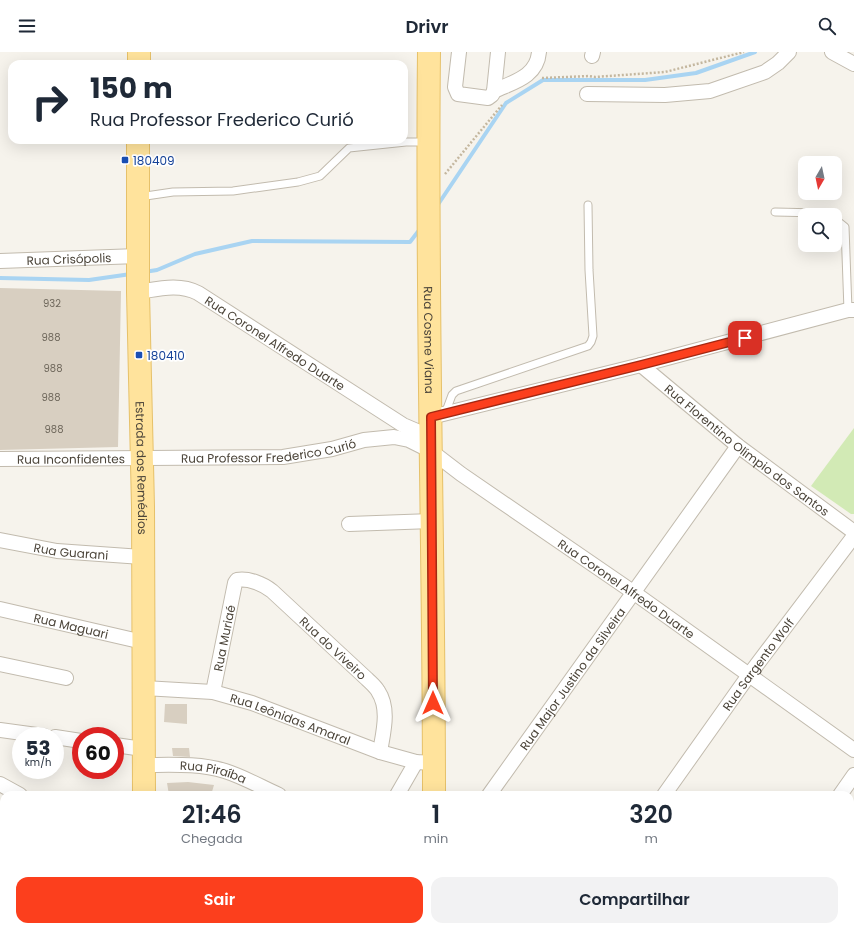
<!DOCTYPE html>
<html lang="pt">
<meta charset="utf-8">
<style>
body{margin:0;font-family:Poppins,sans-serif;background:#f2f2f3;color:#1f2937;height:100vh;display:flex;flex-direction:column;font-size:15px;white-space:nowrap}
*{box-sizing:border-box;margin:0}
p{font-size:13px;color:#747a83}
.icon{flex:none;width:22px;height:22px;fill:none;stroke:currentColor;stroke-width:2;stroke-linecap:round;stroke-linejoin:round}
.map{position:relative;flex:1;overflow:hidden}
.drawer{position:absolute;left:0px;top:739px;width:854px;height:140px;display:flex;flex-direction:column;background:#fff;border-radius:12px 12px 0 0;box-shadow:0 4px 16px #0002}
.drawer>*{flex:none}
.banner{position:absolute;left:8px;top:8px;width:400px;height:84px;border-radius:12px;box-shadow:0 4px 16px #0002;background:#fff;color:#1f2937;overflow:hidden}
.needle{width:26px;rotate:189deg}
.controls{position:absolute;left:798px;top:104px;display:grid;gap:8px}
.controls a{display:grid;place-items:center;width:44px;height:44px;border-radius:8px;background:#fff;box-shadow:0 4px 16px #0002;font-size:20px}
.speed{position:absolute;left:12px;top:675px;display:flex;gap:8px;font-size:20px;font-weight:700;text-align:center}
.speed>*{display:grid;place-content:center;width:52px;height:52px;border-radius:50%;background:#fff;box-shadow:0 4px 16px #0002;line-height:1}
.speed small{font-size:10px;font-weight:400}
.speed .limit{border:6px solid #d22;background:#fff;color:#111}
.pin{position:absolute;display:grid;place-items:center;width:34px;height:34px;color:#fff;margin:-17px;border-radius:8px;box-shadow:0 2px 6px #0006}
.me{position:absolute;width:44px;margin:-22px;rotate:0deg;stroke-linejoin:round;filter:drop-shadow(0 0 3px #0008)}
.turn{display:flex;align-items:center;gap:14px;height:84px;padding:0 16px;font-size:18px}
.turn .icon{width:52px;height:52px;stroke-width:2.5}
.turn b{display:block;font-size:28px;line-height:34px}
.eta{display:flex;justify-content:space-evenly;align-items:center;height:68px;text-align:center}
.eta b{font-size:24px;font-weight:600;line-height:28px}
.button{display:flex;gap:8px;margin-top:auto;padding:8px 16px}
.button a{flex:1;height:46px;border-radius:12px;background:#fc3f1d;color:#fff;font-size:16px;font-weight:600;line-height:46px;text-align:center}
.button a+a{background:#f2f2f3;color:#1f2937}
header{display:flex;justify-content:space-between;align-items:center;height:52px;padding:0 16px;background:#fff;font-size:18px;font-weight:600}
.map>svg:first-child{display:block}
.green{fill:#d2eab5}
.lines{fill:none;stroke-linecap:round;stroke-linejoin:round}
.stream{stroke:#a9d4f2;stroke-width:4}
.building{fill:#d8cfc1}
.lane-casing{stroke:#c2bbae;stroke-width:9}
.street-casing{stroke:#c2bbae;stroke-width:16}
.primary-casing{stroke:#e6c16a;stroke-width:24}
.path{stroke:#c4b79f;stroke-width:2.5;stroke-dasharray:2 2;stroke-linecap:butt}
.lane{stroke:#fff;stroke-width:7}
.street{stroke:#fff;stroke-width:14}
.primary{stroke:#ffe39c;stroke-width:22}
.route-casing{stroke:#a42913;stroke-width:10}
.route{stroke:#fc3f1d;stroke-width:7}
.transit-dot{fill:#1a4fb4;stroke:#fff;stroke-width:1.5}
.labels{text-anchor:middle;dominant-baseline:central;stroke-width:3.5;stroke-linejoin:round;paint-order:stroke}
.number-label{font-size:10px;fill:#6e675b}
.transit-label{font-size:12px;fill:#164399;stroke:#fff;text-anchor:start}
.street-label{font-size:12px;fill:#4b4439;stroke:#fff}
</style>
<header><svg class="icon" aria-label="menu" viewBox="0 0 24 24"><path d="M4 6h16M4 12h16M4 18h16"/></svg>Drivr<svg class="icon" aria-label="search" viewBox="0 0 24 24"><circle cx="10" cy="10" r="6"/><path d="M15 15l6 6"/></svg></header>
<div class="map">
<svg width="854" height="879" viewBox="0 0 854 879">
<rect width="100%" height="100%" fill="#f6f3ec"/>
<!-- green -->
<path class="green" d="M854,376v86h-3l-40,-28z"/>
<g class="lines">
<!-- stream -->
<path class="stream" d="M437,154l69,-103 37,-23h102l51,-7 59,-21
M144,220l13,-2 38,-16 57,-13 158,1 10,-13
M0,226l89,2 42,-6"/>
</g>
<!-- building -->
<path class="building" d="M0,236l121,3 -3,156 -118,3z
M165,652h22v20l-23,-2z
M172,696h17l1,9 -17,-1z
M188,730l26,3 -3,10h-42l-2,-12z"/>
<g class="lines">
<defs>
<path id="lane" d="M139,145l34,-5 60,-1 65,-9 22,-6 29,-28 57,-6h19
M775,160l45,1 6,2
M835,167l10,8 3,83
M445,362l7,-19 4,-4 132,-45 3,-4 2,-6 -4,-66 -1,-65
M279,879l3,-4"/>
<g id="street">
<path d="M459,0l-4,35 3,7 30,4 4,-3 2,-4 4,-39"/>
<path d="M832,0l22,12"/>
<path d="M592,4l1,-4"/>
<path d="M494,39c19,-9 43,-14 45,-39"/>
<path d="M587,42l78,1 45,-4 55,-19 13,-9 11,-11"/>
<path id="s1" d="M0,209l138,-5"/>
<path id="s2" d="M138,240c20,-3 41,-9 60,1l205,132 28,12"/>
<path id="s3" d="M641,313l97,81 116,86"/>
<path d="M431,365l210,-52 207,-55h6"/>
<path id="s4" d="M0,407l283,-2 49,-8 32,-9 30,-3 15,3 22,11 30,23 172,118 221,158"/>
<path d="M349,472l83,-3"/>
<path id="s5" d="M0,488l57,11 85,6"/>
<path id="s6" d="M0,557l143,33"/>
<path d="M0,612l66,14"/>
<path id="s7" d="M144,636l69,4 39,11 128,49 36,10 18,1"/>
<path id="s8" d="M213,640l22,-109 2,-3c12,-2 26,4 35,11l95,88c4,4 8,7 11,12 12,18 5,42 2,61"/>
<path d="M0,678l44,6"/>
<path d="M55,685l26,4"/>
<path d="M115,693l28,4"/>
<path id="s9" d="M143,713c27,0 56,-2 82,6 19,6 36,16 54,24"/>
<path d="M0,732l20,11"/>
<path d="M397,743l19,-33"/>
<path id="s10" d="M489,743l249,-349"/>
<path id="s11" d="M664,743l85,-120 105,-139"/>
<path d="M840,743l14,-20"/>
<path d="M0,867l4,2"/>
<path d="M850,874l4,3"/>
<path d="M13,875l7,4"/>
<path d="M376,875l8,4"/>
<path d="M608,875l6,4"/>
<path d="M743,879l3,-4"/>
</g>
<g id="primary">
<path id="s12" d="M429,0c-3,248 5,495 5,743"/>
<path d="M139,12v-12"/>
<path id="s13" d="M138,88v152l5,215 1,288"/>
<path d="M435,875v4"/>
<path d="M144,879v-4"/>
</g>
</defs>
<!-- lane casing -->
<use href="#lane" class="lane-casing"/>
<!-- street casing -->
<use href="#street" class="street-casing"/>
<!-- primary casing -->
<use href="#primary" class="primary-casing"/>
<!-- path -->
<path class="path" d="M542,26l47,-2 6,1 70,-5 79,-20
M445,122l57,-69"/>
<!-- lane -->
<use href="#lane" class="lane"/>
<!-- street -->
<use href="#street" class="street"/>
<!-- primary -->
<use href="#primary" class="primary"/>
</g>
<g class="lines">
<defs>
<path id="route" d="M433,651l-2,-286 210,-52 104,-27"/>
</defs>
<!-- route casing -->
<use href="#route" class="route-casing"/>
<!-- route -->
<use href="#route" class="route"/>
</g>
<!-- markers -->
<g class="transit-dot">
<rect x="121" y="104" width="8" height="8" rx="2"/>
<rect x="135" y="299" width="8" height="8" rx="2"/>
</g>
<g class="labels">
<!-- number labels -->
<g class="number-label">
<text x="52" y="251">932</text>
<text x="51" y="285">988</text>
<text x="53" y="316">988</text>
<text x="51" y="345">988</text>
<text x="54" y="377">988</text>
</g>
<!-- transit labels -->
<g class="transit-label">
<text x="133" y="108">180409</text>
<text x="147" y="303">180410</text>
</g>
<!-- street labels -->
<g class="street-label">
<text stroke="none"><textPath href="#s1" startOffset="69">Rua Crisópolis</textPath></text>
<text stroke="none"><textPath href="#s12" startOffset="288">Rua Cosme Viana</textPath></text>
<text stroke="none"><textPath href="#s2" startOffset="153">Rua Coronel Alfredo Duarte</textPath></text>
<text stroke="none"><textPath href="#s4" startOffset="269">Rua Professor Frederico Curió</textPath></text>
<text stroke="none"><textPath href="#s3" startOffset="136">Rua Florentino Olímpio dos Santos</textPath></text>
<text stroke="none"><textPath href="#s4" startOffset="71">Rua Inconfidentes</textPath></text>
<text stroke="none"><textPath href="#s13" startOffset="328">Estrada dos Remédios</textPath></text>
<text stroke="none"><textPath href="#s5" startOffset="72">Rua Guarani</textPath></text>
<text stroke="none"><textPath href="#s4" startOffset="675">Rua Coronel Alfredo Duarte</textPath></text>
<text stroke="none"><textPath href="#s6" startOffset="73">Rua Maguari</textPath></text>
<text stroke="none"><textPath href="#s8" startOffset="55">Rua Muriaé</textPath></text>
<text stroke="none"><textPath href="#s8" startOffset="236">Rua do Viveiro</textPath></text>
<text stroke="none"><textPath href="#s11" startOffset="161">Rua Sargento Wolf</textPath></text>
<text stroke="none"><textPath href="#s10" startOffset="143">Rua Major Justino da Silveira</textPath></text>
<text stroke="none"><textPath href="#s7" startOffset="151">Rua Leônidas Amaral</textPath></text>
<text stroke="none"><textPath href="#s9" startOffset="71">Rua Piraíba</textPath></text>
</g>
</g>
</svg>
<div class="controls">
<a><svg class="needle" viewBox="-14 -14 28 28"><path d="M0-13l5 13h-10z" fill="#e53935"/><path d="M0 13l5-13h-10z" fill="#747a83"/></svg></a>
<a><svg class="icon" aria-label="search" viewBox="0 0 24 24"><circle cx="10" cy="10" r="6"/><path d="M15 15l6 6"/></svg></a>
</div>
<div class="speed"><div>53<small>km/h</small></div><div class="limit">60</div></div>
<div class="pin" style="left:745px;top:286px;background:#d93025"><svg class="icon" aria-label="arrive" viewBox="0 0 24 24"><path d="M6 21V4h12l-3 4 3 4H6"/></svg></div>
<svg class="me" style="left:433px;top:651px" viewBox="-20 -20 40 40"><path d="M0-17L14 15 0 8-14 15z" fill="#fc3f1d" stroke="#fff" stroke-width="4"/></svg>
<div class="banner">
<div class="turn"><svg class="icon" aria-label="right" viewBox="0 0 24 24"><path d="M7 20v-9h11M14 6l5 5-5 5"/></svg><div><b>150 m</b>Rua Professor Frederico Curió</div></div>
</div>
<section class="drawer">
<div class="eta">
<div><b>21:46</b><p>Chegada</p></div>
<div><b>1</b><p>min</p></div>
<div><b>320</b><p>m</p></div>
</div>
<div class="button"><a>Sair</a><a>Compartilhar</a></div>
</section>
</div>
